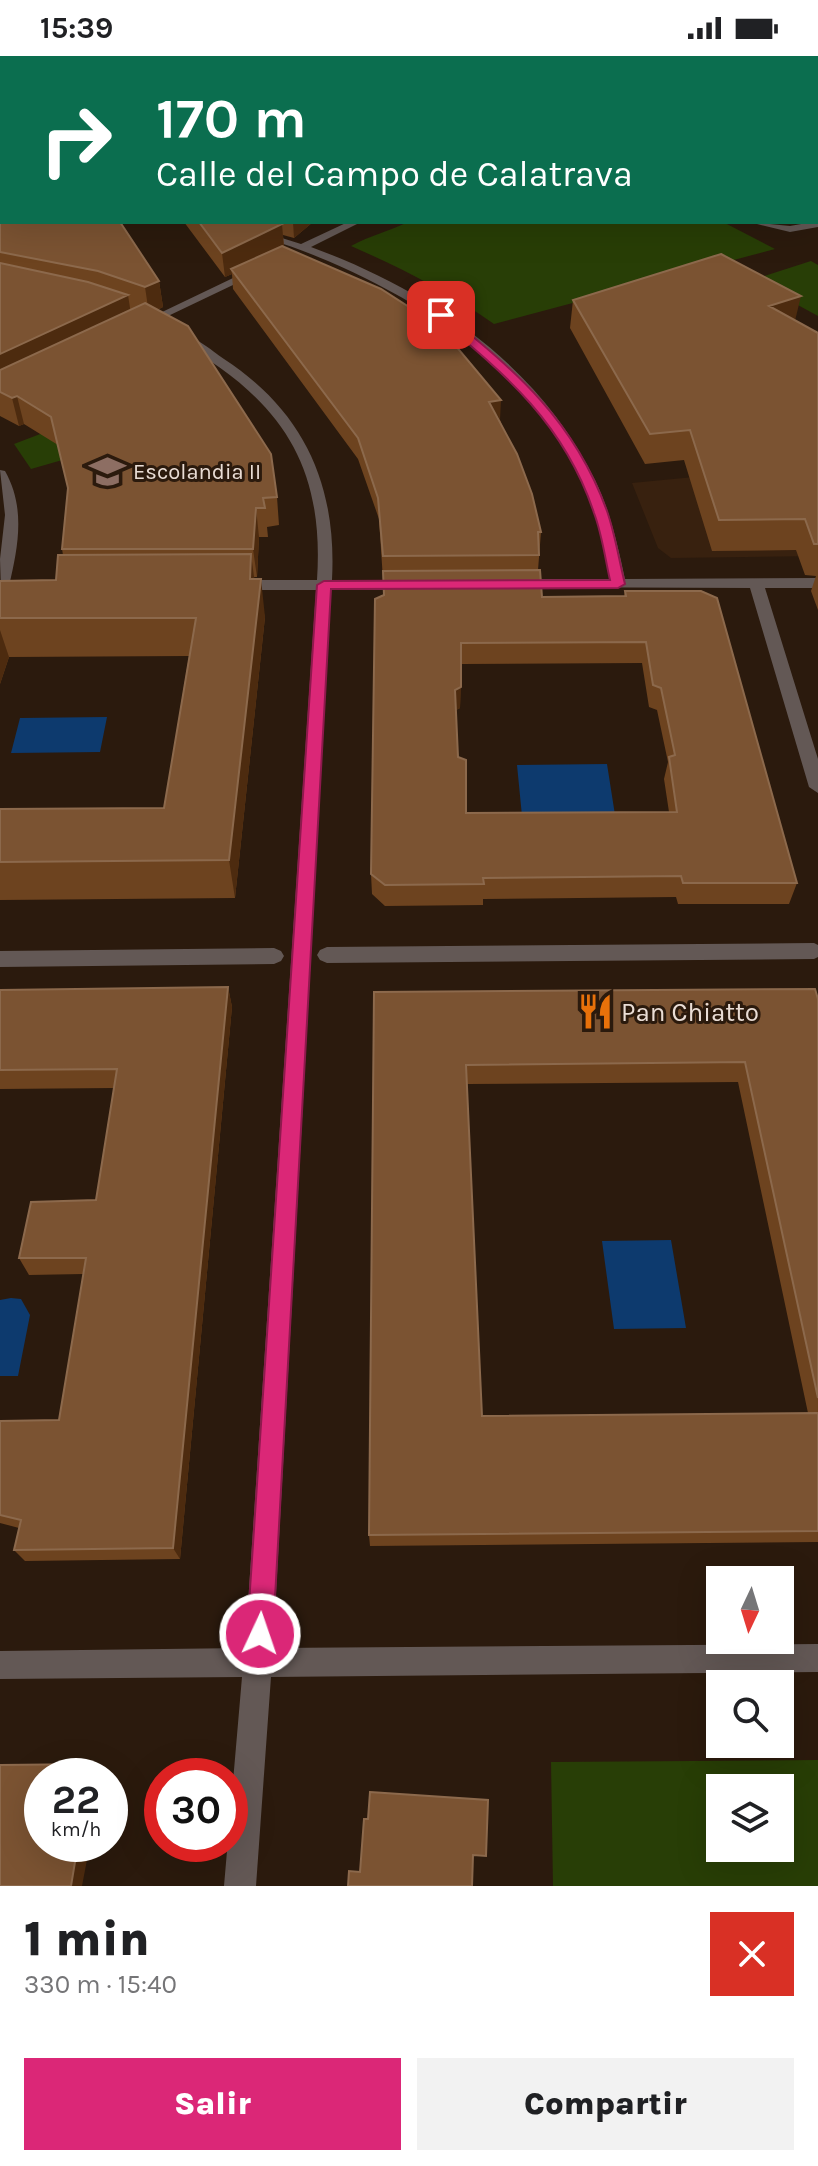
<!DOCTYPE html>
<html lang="es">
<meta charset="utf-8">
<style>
body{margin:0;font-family:Karla,sans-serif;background:#f2f2f2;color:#202124;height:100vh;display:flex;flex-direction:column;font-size:30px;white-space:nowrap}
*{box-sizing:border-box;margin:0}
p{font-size:26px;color:#757577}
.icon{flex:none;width:44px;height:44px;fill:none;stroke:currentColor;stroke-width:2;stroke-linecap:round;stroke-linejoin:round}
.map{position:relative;height:1830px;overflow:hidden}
.panel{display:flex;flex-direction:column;background:#fff;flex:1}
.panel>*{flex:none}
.banner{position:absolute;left:0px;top:0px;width:818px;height:168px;box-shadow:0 8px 32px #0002;background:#0b6e4f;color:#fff;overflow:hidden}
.needle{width:52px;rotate:184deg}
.tools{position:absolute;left:706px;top:1510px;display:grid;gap:16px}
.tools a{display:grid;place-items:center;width:88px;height:88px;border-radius:0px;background:#fff;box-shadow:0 8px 32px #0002;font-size:40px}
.speed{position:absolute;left:24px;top:1702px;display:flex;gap:16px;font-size:40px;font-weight:700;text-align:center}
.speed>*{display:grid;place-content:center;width:104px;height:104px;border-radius:50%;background:#fff;box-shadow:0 8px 32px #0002;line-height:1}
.speed small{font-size:20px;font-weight:400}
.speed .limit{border:12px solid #d22;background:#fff;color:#111}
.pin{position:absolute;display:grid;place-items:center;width:68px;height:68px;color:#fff;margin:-34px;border-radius:16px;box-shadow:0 4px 12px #0006}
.me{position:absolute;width:88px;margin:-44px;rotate:3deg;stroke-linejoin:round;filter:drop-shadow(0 0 6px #0008)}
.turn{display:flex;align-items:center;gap:28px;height:168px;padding:0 24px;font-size:36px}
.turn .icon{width:104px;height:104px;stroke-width:2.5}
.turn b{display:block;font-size:56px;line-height:68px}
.round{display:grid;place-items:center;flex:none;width:84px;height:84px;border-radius:0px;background:#f2f2f2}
.summary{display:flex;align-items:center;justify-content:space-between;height:136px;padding:0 24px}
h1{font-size:48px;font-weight:800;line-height:60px}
.cta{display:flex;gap:16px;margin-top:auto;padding:16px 24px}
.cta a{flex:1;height:92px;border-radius:0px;background:#db2777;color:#fff;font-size:32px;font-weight:800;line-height:92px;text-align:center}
.cta a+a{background:#f2f2f2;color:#202124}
.status{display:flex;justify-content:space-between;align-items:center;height:56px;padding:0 40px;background:#fff;direction:ltr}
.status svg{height:22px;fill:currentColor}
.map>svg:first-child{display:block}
.built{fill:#38210f}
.green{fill:#283e06;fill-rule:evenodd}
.water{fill:#0d3a6e}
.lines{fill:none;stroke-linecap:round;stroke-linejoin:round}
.street{fill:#635855;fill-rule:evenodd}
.secondary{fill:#8b7873;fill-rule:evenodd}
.wall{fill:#6d431f;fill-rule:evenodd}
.shaded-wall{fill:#4d2b0f}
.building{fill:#7b5332;stroke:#8c694c;stroke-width:2;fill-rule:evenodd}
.route{fill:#db2777;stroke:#8e194d;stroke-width:2}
.labels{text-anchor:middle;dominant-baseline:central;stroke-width:6;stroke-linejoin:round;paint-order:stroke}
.far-poi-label{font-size:22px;fill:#eaddd5;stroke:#2b1a0d;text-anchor:start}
.poi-label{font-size:26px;fill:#eaddd5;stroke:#2b1a0d;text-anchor:start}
</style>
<div class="status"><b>15:39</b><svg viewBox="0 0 49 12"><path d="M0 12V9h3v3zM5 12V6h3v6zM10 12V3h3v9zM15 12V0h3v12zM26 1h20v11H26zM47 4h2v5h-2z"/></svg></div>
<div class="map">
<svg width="818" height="1830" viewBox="0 0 818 1830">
<rect width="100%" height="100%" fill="#2b1a0d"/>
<!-- built -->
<path class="built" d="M818,409v91l-147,2 -13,-10 -26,-65z"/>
<!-- green -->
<path class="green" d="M408,166h315l52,27 -281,75c-45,-32 -93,-56 -143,-78 18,-10 38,-15 57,-24z
M811,205l7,4v51l-66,-36z
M111,351l28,31 -108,31 -17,-25z
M818,1704v126h-265l-2,-124zM720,1732h60v60h-60z"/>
<!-- water -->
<path class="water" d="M107,661l-7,35 -89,1 9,-35z
M607,708l8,51 -93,1 -5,-51z
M671,1184l15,88 -72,1 -12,-88z
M11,1242l10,1 9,16 -12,61h-18v-76z"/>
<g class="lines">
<!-- street -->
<path class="street" d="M292,0h9l-10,2z
M816,68l2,1v6l-2,-1z
M818,165v6l-28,5 -41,-10 41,4z
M215,166h16l70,22 47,-22h13l-50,25c118,43 228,118 284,233 15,31 23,66 30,99l193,-1v10h-53l53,171v34l-9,-6 -59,-199 -239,-1v-6l5,-2h94c-7,-33 -14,-69 -29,-100 -51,-105 -148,-173 -253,-218 -21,-9 -40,-16 -61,-22 -17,-5 -38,-8 -52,-17z
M256,211l4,1v4l-115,55 -10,-2z
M176,278c16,-1 35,16 48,25 81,53 113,127 108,221h76l8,5 -8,5h-77l-58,1058 545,-4v28l-547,5 -15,209h-32l18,-209 -242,2v-28l245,-3 71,-1058h-80l-8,-5 8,-5h81c8,-120 -40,-183 -141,-240z
M0,414l5,1c21,37 13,76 4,115l-8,5 -1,-32 5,-44z
M814,887l4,2v12l-4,2 -487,4 -7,-3 -3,-5 3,-5 7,-3z
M274,892l7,3 3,5 -3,5 -7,3 -274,3v-16z"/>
<!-- secondary -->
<path class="secondary" d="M433,0h17l2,2h-17z
M591,0h12l2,2h-12z
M816,76l2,1v6l-2,-1z"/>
</g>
<!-- wall -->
<path class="wall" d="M0,0l159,225 4,26 -6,3 120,187 2,28 -12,2 1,10h-9l-2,40h-3l11,40 -30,281 -235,2v-91l164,-1 25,-152 -180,1 -9,27v-103l56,-1 7,-25 -1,-6 6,-61 -10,-43 -34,-21 -5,2 -19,-10z
M184,166h129l-19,16 -11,-3 1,12 216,173 41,112 -3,38 4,27 82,-1 1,-5 172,292 -8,21h-111l-2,-7 -193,2v6l-98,1 -13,-12 -1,-20 13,-279 -5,-76 -21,-60 -125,-170 -1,-15 -7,3zM642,607l7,44 8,3 11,52 -4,17 5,33 -203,1 -8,-56 -2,-47 4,-2 1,-44z
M573,244l222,20 23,13v277l-7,-19 5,-15 -11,-1 -9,-25 -84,1 -28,-91 -39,4 -75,-136z
M228,931l4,20 -52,552 -155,2 -11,-11 5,-22 -19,-5v-102l59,-1 24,-146 -54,1 -10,-17 77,-58 18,-112 -114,1v-99z
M374,936l444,7v543l-448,4 -1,-11zM738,1026l70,331 -326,3 -15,-332z"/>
<!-- shaded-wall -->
<path class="shaded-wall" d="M818,127v27l-2,1v-27z
M293,166h20l-19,16z
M282,168l2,24 -53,21 1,5 -7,3 -3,-24z
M159,225l4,26 -14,7 -4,-27z
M128,239l4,26 -132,64v-31z
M801,240l-7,29 -25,-19z
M17,340l7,28 -5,2 -7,-28z
M501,344l-1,20 -11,-18z
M256,452l3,29 -2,40 -4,-28z
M251,498l5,38 -6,-13z
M261,523l4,38 -30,281 -6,-38z
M0,574l9,27 -9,27z
M461,631l-1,21 -6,3 1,-21z
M228,931l4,20 -52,552 -7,-11z
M94,1708l9,5 -1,7h-11z
M78,1788h12l-8,42h-11z"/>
<!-- building -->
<path class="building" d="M0,0h176l5,2h-179v164h118l39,59 -14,6 -47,-16 -98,-19z
M816,85l2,1v41l-2,1z
M199,166h76l7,2 -60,29z
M282,190l99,43 59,38 61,73 -12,2 28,52 15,40 9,38h-3l1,23 -156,1 -5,-58 -20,-60 -127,-169z
M721,198l80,42 -32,10 49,27v211h-4l-9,-25 -86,1 -29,-90 -40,4 -77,-134z
M0,207l88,19 40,13 -128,59z
M145,247l43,23 83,128 6,43 -14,1 2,10h-9l-3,41h-191l6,-61 -17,-71 -34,-21 -5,2 -12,-6v-22z
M251,498l-1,25h11l-32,281 -229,2v-53l164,-1 32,-190h-196v-37l56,-1 2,-25z
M540,514l2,27 84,-1 -1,-5h76l16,7 80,285h-114l-2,-7 -198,2 1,6 -99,1 -14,-11 4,-275 9,-4 -1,-24zM646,586l7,43 8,3 14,67 -6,2 8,55 -211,1v-53l-8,-3 -3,-67 6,-3v-44z
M228,931l-55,561 -159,2 7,-30 -21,-5v-94l59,-1 27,-162h-67l12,-56 65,-2 21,-131 -117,1v-80z
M815,933l3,10v399l-73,-336 -279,3 16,351 336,-3v118l-449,4 5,-543z
M94,1708l-3,12h-49v68h36l-7,42h-71v-121z
M370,1736l118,8 -2,56 -13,-1 -1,31h-124l1,-15 11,1 4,-53h4z"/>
<!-- route -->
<path class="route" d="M437,257h7c73,59 130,107 163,198 8,23 12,49 18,73l-7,4 -287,1 -58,1045 -4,9 -9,4 -9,-4 -4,-9 70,-1049 7,-4 286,-1c-5,-22 -8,-46 -16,-67 -29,-88 -88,-139 -157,-195z"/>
<!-- icons -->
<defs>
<symbol id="school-bare" viewBox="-9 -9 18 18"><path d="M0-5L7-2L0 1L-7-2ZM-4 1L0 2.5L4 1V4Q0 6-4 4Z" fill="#8d6e63" stroke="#2b1a0d" stroke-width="2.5" paint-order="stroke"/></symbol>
<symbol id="restaurant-bare" viewBox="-9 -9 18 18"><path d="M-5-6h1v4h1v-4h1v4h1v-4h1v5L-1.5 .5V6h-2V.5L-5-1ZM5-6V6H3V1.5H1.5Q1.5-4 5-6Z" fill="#e8710a" stroke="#2b1a0d" stroke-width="2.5" paint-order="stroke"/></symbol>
</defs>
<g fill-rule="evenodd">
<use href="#school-bare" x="82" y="390" width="51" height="51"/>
<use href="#restaurant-bare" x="570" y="930" width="51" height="51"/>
</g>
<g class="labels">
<!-- far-poi labels -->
<g class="far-poi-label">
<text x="133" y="416">Escolandia II</text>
</g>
<!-- poi labels -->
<g class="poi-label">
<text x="621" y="956">Pan Chiatto</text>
</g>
</g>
</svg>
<div class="tools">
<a><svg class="needle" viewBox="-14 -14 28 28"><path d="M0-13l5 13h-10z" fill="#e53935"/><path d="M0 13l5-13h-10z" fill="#757577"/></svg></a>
<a><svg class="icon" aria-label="search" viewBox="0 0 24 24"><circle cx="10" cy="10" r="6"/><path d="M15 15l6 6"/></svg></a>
<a><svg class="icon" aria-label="layers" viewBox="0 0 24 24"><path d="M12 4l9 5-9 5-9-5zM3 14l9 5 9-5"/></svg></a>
</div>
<div class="speed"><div>22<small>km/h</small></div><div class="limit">30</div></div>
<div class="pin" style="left:441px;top:259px;background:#d93025"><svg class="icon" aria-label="arrive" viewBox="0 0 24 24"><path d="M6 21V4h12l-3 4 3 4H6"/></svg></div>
<svg class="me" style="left:260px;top:1578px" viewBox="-20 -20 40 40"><circle r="17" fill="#db2777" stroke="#fff" stroke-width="3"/><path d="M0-11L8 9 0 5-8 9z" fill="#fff"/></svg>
<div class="banner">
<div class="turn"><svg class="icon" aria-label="right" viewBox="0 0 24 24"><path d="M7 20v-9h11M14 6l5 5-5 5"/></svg><div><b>170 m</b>Calle del Campo de Calatrava</div></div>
</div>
</div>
<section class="panel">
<div class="summary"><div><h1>1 min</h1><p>330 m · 15:40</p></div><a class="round" style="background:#d93025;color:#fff"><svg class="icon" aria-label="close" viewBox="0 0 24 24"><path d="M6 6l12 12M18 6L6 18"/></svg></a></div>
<div class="cta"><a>Salir</a><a>Compartir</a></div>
</section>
